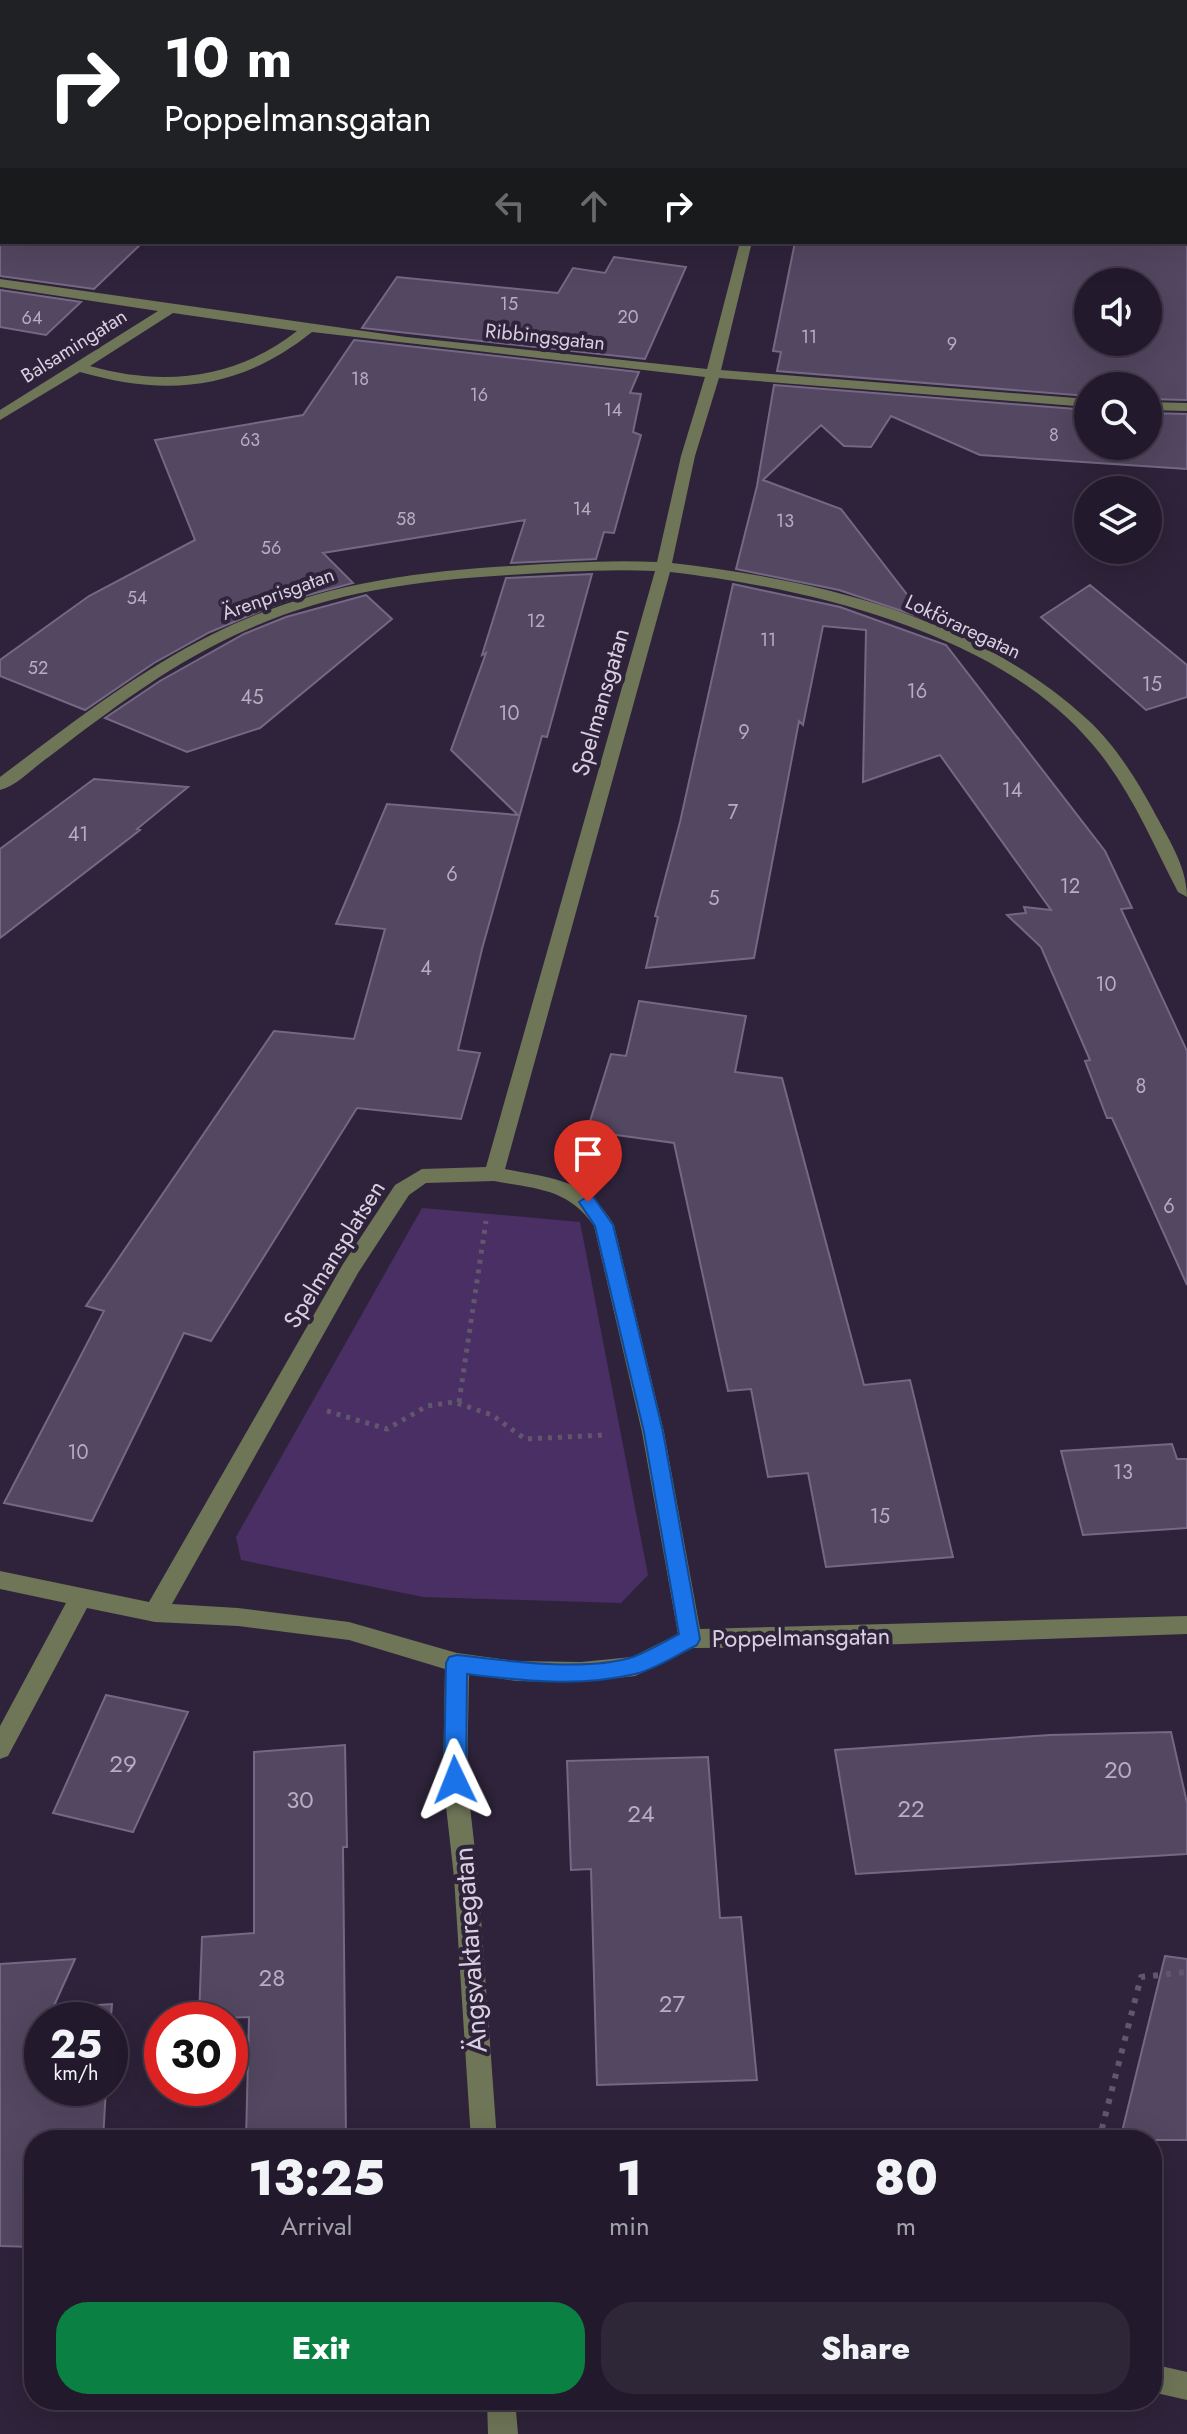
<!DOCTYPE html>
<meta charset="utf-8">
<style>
body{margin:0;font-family:Jost,sans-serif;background:#2e2738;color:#f1f3f6;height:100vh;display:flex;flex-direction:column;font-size:30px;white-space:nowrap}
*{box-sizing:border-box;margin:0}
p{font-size:26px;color:#a2a1a9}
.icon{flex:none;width:44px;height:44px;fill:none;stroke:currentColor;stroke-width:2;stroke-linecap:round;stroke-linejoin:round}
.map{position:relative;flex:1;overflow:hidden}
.panel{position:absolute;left:24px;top:2130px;width:1138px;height:280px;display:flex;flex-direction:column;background:#221a2c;border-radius:32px;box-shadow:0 8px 32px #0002,0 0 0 2px #3f3848}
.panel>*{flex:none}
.hud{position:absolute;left:0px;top:0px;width:1188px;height:244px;box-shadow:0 8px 32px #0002,0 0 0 2px #3f3848;background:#202124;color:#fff;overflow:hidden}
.controls{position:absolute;left:1074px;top:268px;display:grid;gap:16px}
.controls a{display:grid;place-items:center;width:88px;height:88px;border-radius:50%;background:#221a2c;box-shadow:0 8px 32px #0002,0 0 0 2px #3f3848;font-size:40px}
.speed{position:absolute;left:24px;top:2002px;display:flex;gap:16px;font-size:40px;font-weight:700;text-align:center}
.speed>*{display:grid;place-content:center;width:104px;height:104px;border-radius:50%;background:#221a2c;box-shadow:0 8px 32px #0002,0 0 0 2px #3f3848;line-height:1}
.speed small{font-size:20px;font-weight:400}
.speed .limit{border:12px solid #d22;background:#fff;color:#111}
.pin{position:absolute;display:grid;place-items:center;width:68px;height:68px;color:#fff;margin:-82px -34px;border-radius:50% 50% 50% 0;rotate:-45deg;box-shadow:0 0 8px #0007}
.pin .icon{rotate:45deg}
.me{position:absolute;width:88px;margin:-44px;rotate:358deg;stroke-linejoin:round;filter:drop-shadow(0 0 6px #0008)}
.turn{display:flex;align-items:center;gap:28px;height:168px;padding:0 32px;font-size:36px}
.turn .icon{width:104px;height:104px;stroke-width:2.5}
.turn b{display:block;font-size:56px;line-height:68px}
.lanes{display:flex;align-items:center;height:76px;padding:0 32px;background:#0003;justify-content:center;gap:40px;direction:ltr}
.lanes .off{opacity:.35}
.eta{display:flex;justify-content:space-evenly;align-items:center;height:136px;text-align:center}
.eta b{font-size:48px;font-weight:800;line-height:56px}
.action{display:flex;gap:16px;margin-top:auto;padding:16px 32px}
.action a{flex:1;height:92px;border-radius:32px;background:#0b8043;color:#fff;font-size:32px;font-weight:800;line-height:92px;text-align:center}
.action a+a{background:#2e2738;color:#f1f3f6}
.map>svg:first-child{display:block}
.green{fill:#4a2f65}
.building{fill:#534761;stroke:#756884;stroke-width:2;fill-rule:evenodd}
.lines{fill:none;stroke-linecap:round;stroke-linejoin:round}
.path-far2{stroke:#61576c;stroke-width:3;stroke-dasharray:2 4;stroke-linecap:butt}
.path-far1{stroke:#61576c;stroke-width:5;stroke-dasharray:4 6;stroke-linecap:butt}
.path{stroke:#61576c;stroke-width:6;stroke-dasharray:5 8;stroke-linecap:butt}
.minor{fill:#6f7557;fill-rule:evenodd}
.tram{stroke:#9990a3;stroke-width:2}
.route{fill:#1a73e8;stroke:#114b97;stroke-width:2}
.labels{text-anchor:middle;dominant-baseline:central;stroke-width:8;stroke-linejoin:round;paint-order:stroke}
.far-number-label{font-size:18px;fill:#b6aec0}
.far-street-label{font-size:20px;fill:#d7d0e0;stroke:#2e233a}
.number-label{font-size:20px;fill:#b6aec0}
.street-label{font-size:24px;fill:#d7d0e0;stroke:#2e233a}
.near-number-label{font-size:24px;fill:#b6aec0}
.near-street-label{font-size:28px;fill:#d7d0e0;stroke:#2e233a}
</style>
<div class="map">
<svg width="1187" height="2434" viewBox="0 0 1187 2434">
<rect width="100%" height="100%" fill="#2e233a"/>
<!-- green -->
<path class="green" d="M422,1208l158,14 68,353 -27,28 -198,-6 -182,-37 -5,-23z"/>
<!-- building -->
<path class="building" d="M0,242h143l-49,47 -94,-13z
M795,242h392v158l-39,-1v-13h-60v10l-311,-25 4,-19 -8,-1zM1088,282h60v60h-60z
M614,257l72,10 -41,92 -283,-31 35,-51 161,16 15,-25 32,5z
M0,290l81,12 -35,33 -46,-8z
M354,340l285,32 -9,21 11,1 -8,38 8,3 -27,98 -10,-1 -8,27 -85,4 14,-43 -202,33 30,30 -71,19 -72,30 -56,31 -69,47 -85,-34v-16l89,-64 106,-56 -40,-100 148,-25z
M774,385l314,25v36h60v-33l39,1v55l-207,-14 -89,-39 -20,31 -27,-1 -23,-21 -58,55 78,29 85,110 -87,-29 -103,-21 21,-83z
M592,574l-45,163 -5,-1 -60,213 -24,101 22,3 -19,66 -104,-11 -146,233 -27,-8 -92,188 -88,-18 100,-192 -18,-5 188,-275 80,8 31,-110 -49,-5 51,-120 131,11 -67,-65 35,-97 -4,2 24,-77z
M733,584l107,23 106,38 159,206 27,57 -11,1 66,142v234l-75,-167h-5l-22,-57 5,-1 -49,-113 -34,-32 19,-2 -2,-6 27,3 -111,-155 -77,27 3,-152 -43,-4 -20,99 -4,-4 -45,237 -108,10 12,-51 -3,-1 25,-94z
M1090,585l97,80v32l-41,13 -105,-93z
M366,595l26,24 -132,109 -73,24 -82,-34 55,-37 84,-47 42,-17z
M94,779l94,8 -51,42 3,1 -140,108v-89z
M639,1001l107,15 -11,56 47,6 82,307 46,-5 43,177 -127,10 -18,-94 -40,4 -17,-88 -23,2 -54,-248 -87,-12 24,-77 15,2z
M1172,1444l5,15h10v69l-104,7 -22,-84z
M106,1695l82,17 -55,120 -80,-19z
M1171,1732l16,71v51l-331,20 -21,-124 215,-15z
M345,1745l2,102h-4l3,293h-100l3,-123 -50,2 3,-82 52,-4v-181z
M708,1757l12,161 21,-1 16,163 -160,5 -6,-216 -20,1 -4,-109z
M1165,1956l22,3v181h-67z
M75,1959l-22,49 59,-4 -2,25v-9h-68v68h64l-3,52h-69v107l-34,-1v-282z"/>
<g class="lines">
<!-- path-far2 -->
<path class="path-far2" d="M156,2l4,-2"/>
<!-- path-far1 -->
<path class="path-far1" d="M459,1402l27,-181
M327,1411l60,18 40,-23 27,-4 38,13 33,24 80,-4"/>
<!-- path -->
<path class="path" d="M1096,2140l4,-4 41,-159 46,-5"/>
<!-- minor -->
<path class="minor" d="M780,0h42l-43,2z
M0,62h2v6h-2z
M1186,188h1v8h-1z
M740,242h12l-31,128 367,29v8l-369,-29 -24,78 -23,107c146,17 305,54 416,157 26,24 47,57 64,88 15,29 35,57 35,89l-9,-5c-26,-50 -48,-104 -85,-147 -93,-112 -284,-157 -423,-173l-165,597c49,10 82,10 109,56l50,207 36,197 487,-13v18l-371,13 -123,1 -58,28 -54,6 -65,-1 -47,-7 -2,106 11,97 19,263h-26l-17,-263 -11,-97 2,-111 -96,-29 -111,-14 -83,-4 -68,-14 -79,148 -8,3v-33l66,-123 -66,-14v-18l149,31 194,-338 52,-79 27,-16 64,-2 169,-596c-49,-2 -97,1 -146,4 -136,8 -234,28 -351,103 -37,24 -73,51 -108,78 -15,10 -33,30 -50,34v-13c68,-51 135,-104 211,-142 95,-48 195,-63 300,-69 49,-3 97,-6 146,-4l24,-106 24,-79 -393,-45c-72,58 -145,65 -232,40l-80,48v-10l158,-99 -158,-24v-8l406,58 301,32zM173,313l124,18c-61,48 -133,56 -207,35zM494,1181c42,8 74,7 100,45l48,206 36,202 -46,23 -51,5 -65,-1 -59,-8 -108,-31 -111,-14 -66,-4 186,-331 51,-78 17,-12z
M1148,402l39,1v8l-39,-1z
M1152,2364l35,8v28l-35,-8z
M487,2400h28l3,34h-30z"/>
<!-- tram -->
<path class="tram" d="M70,2l3,-2
M100,2l3,-2"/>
</g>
<!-- route -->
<path class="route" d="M588,1196l6,2 19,27 50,207 37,207 -3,6c-19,9 -41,24 -62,29 -54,13 -113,7 -168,0l-1,106 -3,7 -8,3 -8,-3 -3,-7 2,-117 3,-6 8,-2c48,6 130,17 176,2 16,-6 31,-15 46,-23l-35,-202 -49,-206 -16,-24z"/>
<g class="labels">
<!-- far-number labels -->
<g class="far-number-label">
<text x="509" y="304">15</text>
<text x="628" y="317">20</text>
<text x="32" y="318">64</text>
<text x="809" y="337">11</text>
<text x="952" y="344">9</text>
<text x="360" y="379">18</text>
<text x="479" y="395">16</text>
<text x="613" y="410">14</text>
<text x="1054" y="435">8</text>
<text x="250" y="440">63</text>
<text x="582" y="509">14</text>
<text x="406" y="519">58</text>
<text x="785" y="521">13</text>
<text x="271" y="548">56</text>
<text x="137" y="598">54</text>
<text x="536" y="621">12</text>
<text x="768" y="640">11</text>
<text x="38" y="668">52</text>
</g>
<!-- far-street labels -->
<g class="far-street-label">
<text transform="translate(545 337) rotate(6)">Ribbingsgatan</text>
<text transform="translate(74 346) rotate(-32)">Balsamingatan</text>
<text transform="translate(278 594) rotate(-20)">Ärenprisgatan</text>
<text transform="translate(963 627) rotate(25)">Lokföraregatan</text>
</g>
<!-- number labels -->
<g class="number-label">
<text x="1152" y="684">15</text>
<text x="917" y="691">16</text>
<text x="252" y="697">45</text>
<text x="509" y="713">10</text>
<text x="744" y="732">9</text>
<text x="1012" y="790">14</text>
<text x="733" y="812">7</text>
<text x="78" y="834">41</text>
<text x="452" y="874">6</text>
<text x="1070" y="886">12</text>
<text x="714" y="898">5</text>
<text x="426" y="968">4</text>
<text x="1106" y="984">10</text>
<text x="1141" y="1086">8</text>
<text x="1169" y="1206">6</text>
<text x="78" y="1452">10</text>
<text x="1123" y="1472">13</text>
<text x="880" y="1516">15</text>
</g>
<!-- street labels -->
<g class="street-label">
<text transform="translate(600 702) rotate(-74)">Spelmansgatan</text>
<text transform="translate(334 1254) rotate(-58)">Spelmansplatsen</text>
<text transform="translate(801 1637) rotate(-1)">Poppelmansgatan</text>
</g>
<!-- near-number labels -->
<g class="near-number-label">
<text x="123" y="1763">29</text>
<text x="1118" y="1769">20</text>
<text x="300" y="1799">30</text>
<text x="911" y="1808">22</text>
<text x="641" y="1813">24</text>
<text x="272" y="1977">28</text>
<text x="672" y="2003">27</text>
</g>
<!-- near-street labels -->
<g class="near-street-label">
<text transform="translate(470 1950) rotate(-94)">Ängsvaktaregatan</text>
</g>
</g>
</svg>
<div class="controls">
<a><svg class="icon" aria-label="sound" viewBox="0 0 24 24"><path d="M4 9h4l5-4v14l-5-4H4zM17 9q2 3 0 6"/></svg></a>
<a><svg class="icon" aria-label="search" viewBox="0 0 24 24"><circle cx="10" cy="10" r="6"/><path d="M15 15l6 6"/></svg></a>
<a><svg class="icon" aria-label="layers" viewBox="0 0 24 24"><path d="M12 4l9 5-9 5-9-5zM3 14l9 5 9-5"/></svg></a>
</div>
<div class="speed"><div>25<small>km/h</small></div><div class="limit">30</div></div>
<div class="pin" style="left:588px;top:1202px;background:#d93025"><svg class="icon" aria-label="arrive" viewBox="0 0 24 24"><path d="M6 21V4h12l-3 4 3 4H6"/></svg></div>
<svg class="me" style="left:455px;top:1780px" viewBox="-20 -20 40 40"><path d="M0-17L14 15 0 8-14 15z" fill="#1a73e8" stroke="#fff" stroke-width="4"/></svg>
<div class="hud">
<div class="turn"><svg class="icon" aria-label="right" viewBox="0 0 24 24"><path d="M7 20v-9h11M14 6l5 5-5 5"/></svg><div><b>10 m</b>Poppelmansgatan</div></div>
<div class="lanes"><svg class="icon off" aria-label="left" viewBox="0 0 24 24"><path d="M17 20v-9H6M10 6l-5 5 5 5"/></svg><svg class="icon off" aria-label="ahead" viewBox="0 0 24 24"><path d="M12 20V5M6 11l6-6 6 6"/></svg><svg class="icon" aria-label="right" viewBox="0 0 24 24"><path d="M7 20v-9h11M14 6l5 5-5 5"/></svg></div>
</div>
<section class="panel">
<div class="eta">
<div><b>13:25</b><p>Arrival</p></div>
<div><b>1</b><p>min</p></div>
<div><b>80</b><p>m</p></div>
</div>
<div class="action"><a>Exit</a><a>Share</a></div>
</section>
</div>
